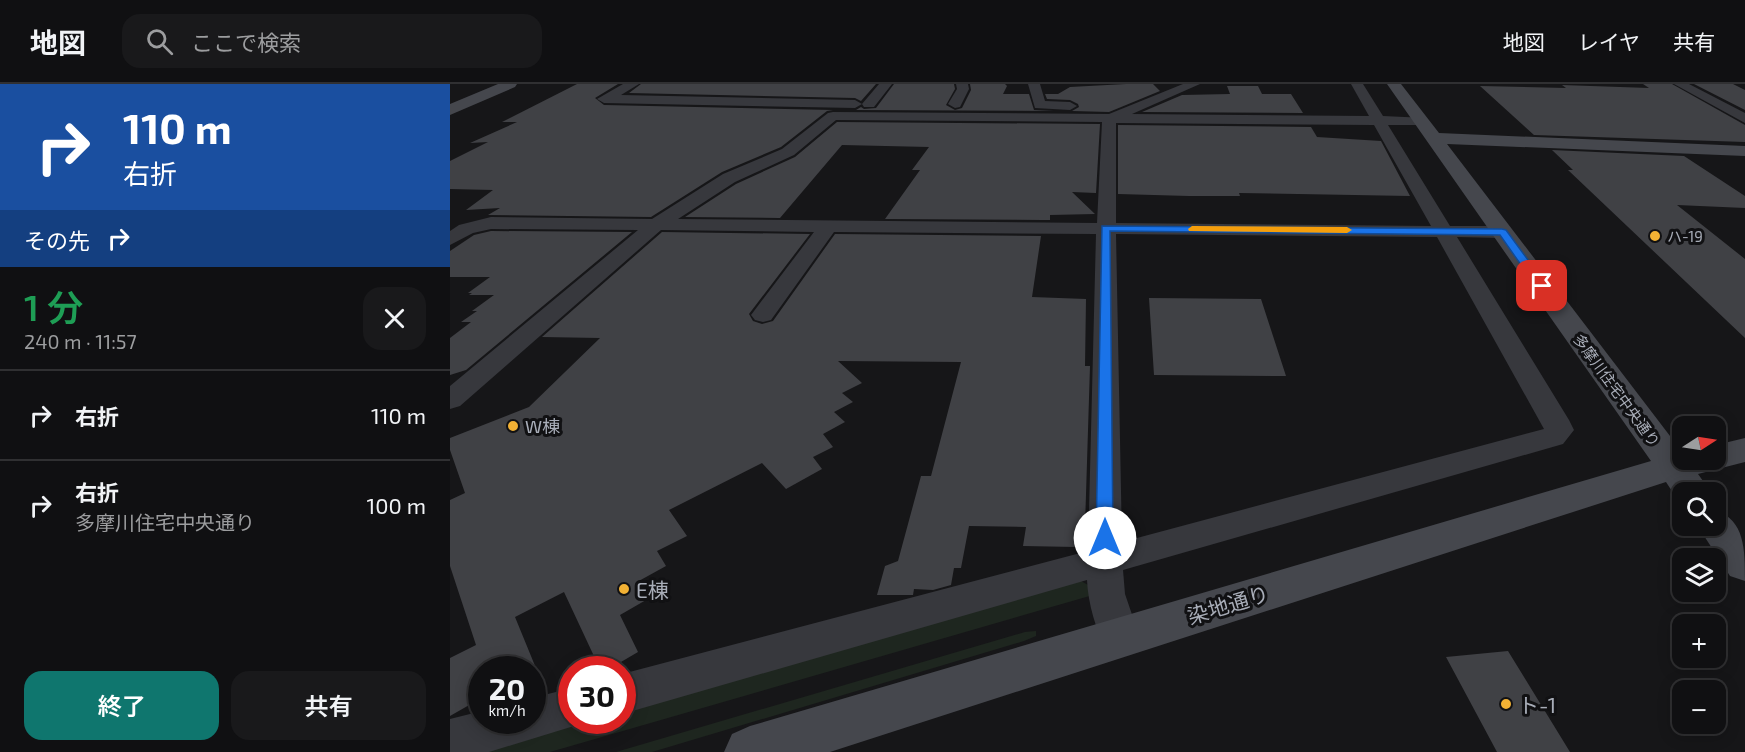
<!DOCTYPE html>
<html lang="ja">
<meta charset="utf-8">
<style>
body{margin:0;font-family:"Exo 2","Noto Sans JP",sans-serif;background:#19191b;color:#f1f3f6;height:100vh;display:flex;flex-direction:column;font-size:22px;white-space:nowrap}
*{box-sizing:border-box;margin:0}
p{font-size:20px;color:#9c9d9f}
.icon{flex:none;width:33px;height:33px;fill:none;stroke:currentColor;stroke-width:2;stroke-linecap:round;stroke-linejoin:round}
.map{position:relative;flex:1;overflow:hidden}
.sheet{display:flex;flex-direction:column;background:#101012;width:450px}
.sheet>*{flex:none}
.guide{background:#1a4fa0;color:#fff;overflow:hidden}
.needle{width:39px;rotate:78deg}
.controls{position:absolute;left:1222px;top:332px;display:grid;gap:12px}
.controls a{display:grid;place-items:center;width:54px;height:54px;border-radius:12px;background:#101012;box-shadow:0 3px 15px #0003,0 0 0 2px #303032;font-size:30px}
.speed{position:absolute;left:18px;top:572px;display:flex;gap:12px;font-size:30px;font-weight:700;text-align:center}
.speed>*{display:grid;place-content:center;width:78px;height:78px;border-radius:50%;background:#101012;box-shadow:0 3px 15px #0003,0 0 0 2px #303032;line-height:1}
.speed small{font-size:15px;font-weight:400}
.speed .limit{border:9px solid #d22;background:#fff;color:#111}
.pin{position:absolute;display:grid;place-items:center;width:51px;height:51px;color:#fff;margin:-26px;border-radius:12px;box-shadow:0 3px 9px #0006}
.me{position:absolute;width:66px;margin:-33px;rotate:0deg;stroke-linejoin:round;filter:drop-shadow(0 0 4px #0008)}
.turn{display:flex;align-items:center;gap:21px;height:126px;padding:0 24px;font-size:27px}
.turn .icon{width:78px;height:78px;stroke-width:2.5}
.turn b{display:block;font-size:42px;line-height:51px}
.then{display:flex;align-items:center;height:57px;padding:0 24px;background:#0003;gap:12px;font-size:22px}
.round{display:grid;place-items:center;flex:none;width:63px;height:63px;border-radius:18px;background:#19191b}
.headline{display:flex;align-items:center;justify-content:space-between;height:102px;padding:0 24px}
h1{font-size:36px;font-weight:600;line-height:45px;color:#1e9e55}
.action{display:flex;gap:12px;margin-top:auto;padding:12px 24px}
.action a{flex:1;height:69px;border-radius:18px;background:#0f766e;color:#fff;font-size:24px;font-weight:600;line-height:69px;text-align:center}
.action a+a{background:#19191b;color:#f1f3f6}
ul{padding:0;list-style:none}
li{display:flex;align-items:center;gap:18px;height:90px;padding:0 24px;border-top:2px solid #303032}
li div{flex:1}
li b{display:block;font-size:22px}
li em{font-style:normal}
header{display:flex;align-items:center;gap:36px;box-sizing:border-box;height:84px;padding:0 30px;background:#101012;border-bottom:2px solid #303032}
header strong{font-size:28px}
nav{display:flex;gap:33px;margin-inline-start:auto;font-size:21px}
.search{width:420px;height:54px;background:#19191b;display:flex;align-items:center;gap:15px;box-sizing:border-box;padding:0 21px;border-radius:18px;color:#9c9d9f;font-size:22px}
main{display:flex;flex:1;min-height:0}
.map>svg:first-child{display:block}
.green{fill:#1e261f}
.building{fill:#404145}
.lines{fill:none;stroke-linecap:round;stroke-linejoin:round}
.street{fill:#37383d;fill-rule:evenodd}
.secondary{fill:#45474d;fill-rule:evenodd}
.route{fill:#1a73e8;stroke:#114b97;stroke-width:1.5}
.slow{fill:#f59e0b}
.poi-dot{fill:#f2b134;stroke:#111113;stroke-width:2}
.labels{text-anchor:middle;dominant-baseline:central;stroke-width:6;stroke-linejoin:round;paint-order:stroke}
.far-poi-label{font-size:15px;fill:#a8adb8;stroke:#111113;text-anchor:start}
.far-street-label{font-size:15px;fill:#a8adb8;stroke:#111113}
.poi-label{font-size:18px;fill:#a8adb8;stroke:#111113;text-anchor:start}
.near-poi-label{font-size:21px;fill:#a8adb8;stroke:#111113;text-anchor:start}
.near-street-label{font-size:21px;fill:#a8adb8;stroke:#111113}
</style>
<header>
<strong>地図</strong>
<div class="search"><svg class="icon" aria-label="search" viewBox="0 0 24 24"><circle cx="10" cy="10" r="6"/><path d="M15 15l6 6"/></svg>ここで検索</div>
<nav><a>地図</a><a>レイヤ</a><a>共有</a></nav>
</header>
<main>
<section class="sheet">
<div class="guide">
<div class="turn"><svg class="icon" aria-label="right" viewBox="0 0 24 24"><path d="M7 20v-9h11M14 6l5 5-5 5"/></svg><div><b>110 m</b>右折</div></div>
<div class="then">その先<svg class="icon" aria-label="right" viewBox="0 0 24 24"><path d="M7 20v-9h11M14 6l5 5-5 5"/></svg></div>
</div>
<div class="headline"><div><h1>1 分</h1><p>240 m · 11:57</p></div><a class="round"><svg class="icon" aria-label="close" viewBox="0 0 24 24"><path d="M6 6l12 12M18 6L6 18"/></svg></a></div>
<ul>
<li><svg class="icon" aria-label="right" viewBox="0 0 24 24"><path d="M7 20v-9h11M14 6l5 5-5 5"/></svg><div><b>右折</b></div><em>110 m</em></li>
<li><svg class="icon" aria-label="right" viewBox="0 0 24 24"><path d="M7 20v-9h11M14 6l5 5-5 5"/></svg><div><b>右折</b><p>多摩川住宅中央通り</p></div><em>100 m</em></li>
</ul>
<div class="action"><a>終了</a><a>共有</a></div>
</section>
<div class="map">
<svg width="1295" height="668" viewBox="0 0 1295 668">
<rect width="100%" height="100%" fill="#161618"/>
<!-- green -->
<path class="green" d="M631,497l7,4 5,10 -543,157h-80l114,-32h38l1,-11z
M586,547v5l-12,5 -372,111h-36l409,-120z"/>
<!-- building -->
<path class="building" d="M127,0h41l-23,14 9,7 229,5 -6,1 -46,36 -59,25 -71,45 -163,-2 12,-7 -34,2 27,-20 -43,-1v-28l38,-19 -18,1 47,-21h-15z
M191,0h235l-15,17 -6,-3 -226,-5z
M444,0h60l1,5 -9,16 9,5 7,-2 9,-18 -1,-6h35l2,2 -4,8h26l5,16 20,1 -198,-1 5,-3 3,2 12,-1z
M676,0h27l7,7 -51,21 -37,-1 7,-4 -1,-3 -8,-4 -23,-1 -2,-5h13l12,-7z
M1193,0h29l73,41v17l-211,-7 -54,-49 86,2 -4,-3 87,3z
M1244,0h39l12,6v20z
M777,2h31l4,8h29l12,19 -161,-1 40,-17 48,-1z
M387,38l263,2 -4,69 -24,-1 23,22 -45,1v5h-7l-158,-1 35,-49h-8l17,-23 -87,-2 -62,73 -95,-1 51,-33 59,-27z
M668,41l193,2 6,10 64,4 29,55 -171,-3 1,3h-51l-71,-2z
M1102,66l132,6 61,40v12l-68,-3 68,54v79l-177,-168h5z
M41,147l141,1 -166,138 -16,5v-37l21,-16h-10l16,-11h-5l22,-16h-25l3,-2h-4l22,-16h-40v-26l24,-16z
M212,148l148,2 -61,80 4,7 9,3 11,-3 62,-87 206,2 -9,61 54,2 -1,67h5l-5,160h-8l-1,21 -53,-1 3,-19 -57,-1 -8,42h-7l-3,17 -18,5 -19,-1 -1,6h-36l8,-29 13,-5 23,-85h10l30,-114 -123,-1 24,22 -20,10 11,9 -19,10 11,10 -22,12 10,13 -20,10 9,12 -36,20 -24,-26 -93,47 18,26 -30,15 9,15 -29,16 9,18 -26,15 18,37 -29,17h-9l-36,-77 -49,25 25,61 -8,4v-13h-50v40l-4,-9 -28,16v-58l26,-13 -26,-79v-66l15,-7 -15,-43v-12l79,-31 71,-69 -58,-1z
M699,214l112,1 25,77 -132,-1z
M1058,567l62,101h-73l-51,-95z"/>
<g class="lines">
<!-- street -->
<path class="street" d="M173,0h16l-18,11 234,5 7,4 -7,4 -251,-5 -7,-4z
M429,0h13l-18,23h-10l-2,-3z
M506,0h12l1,5 -9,18 -5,1 -7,-4 9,-15z
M578,0h12l5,17 25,1 7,4 -7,4 -35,-2z
M733,0h17l-68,30 237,2 -18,-32h12l20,32 43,2 2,3 -2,3 -5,1h-33l62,101h52l7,2 3,4 -3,4 -7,2 -45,-1 112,183 5,10 -11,14 -440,126 2,24 15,44 -6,12 -14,5 -14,-5c-10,-21 -18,-46 -19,-70l-465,134v-40l466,-123 8,-317 -262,-2 -63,88 -8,2 -8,-2 -4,-5 63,-83 -153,-2 -201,176 -10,3v-23l188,-156 -147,-1 -18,4 -23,12v-14l9,-6 32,-8 161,2 71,-45 59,-25 46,-36 5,-1 276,2zM386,36l266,2 -5,101 -419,-4 57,-37 59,-27zM666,39l258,2 57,101 -315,-3zM666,150l321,3 107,192 -422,113z
M1224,0h15l56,29v10z
M122,604v32h16l-1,2 -98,30h-39v-33l32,-8v9h50v-22z"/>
<!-- secondary -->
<path class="secondary" d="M48,0h19l-2,3 -65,28v-11z
M937,0h14l38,49 306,13v10l-298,-12 236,309v6h33v-14l29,-7v24l-47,12 13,18h-28v11l-4,-1 -13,-20 -836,270h-106l8,-18 18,-8 901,-265z
M1266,426c29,11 29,39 29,71l-15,-5 -33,-51h19z"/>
</g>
<!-- route -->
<path class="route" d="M652,142l400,3 4,1 41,56 -1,3h-8l-38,-54 -390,-4 3,307 -3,5 -5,1 -6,-1 -3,-5z"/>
<!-- slow -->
<path class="slow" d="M742,142l155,1 5,3 -5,3 -158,-2 -1,-2z"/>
<!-- markers -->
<g class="poi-dot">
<circle cx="1205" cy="152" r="6"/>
<circle cx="63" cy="342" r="6"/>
<circle cx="174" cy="505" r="6"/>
<circle cx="1056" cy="620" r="6"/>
</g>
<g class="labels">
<!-- far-poi labels -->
<g class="far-poi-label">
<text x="1217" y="152">ハ-19</text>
</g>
<!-- far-street labels -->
<g class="far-street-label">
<text transform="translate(1167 306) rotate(54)">多摩川住宅中央通り</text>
</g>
<!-- poi labels -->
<g class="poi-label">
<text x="75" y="342">W棟</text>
</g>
<!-- near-poi labels -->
<g class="near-poi-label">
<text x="186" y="505">E棟</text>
<text x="1068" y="620">ト-1</text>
</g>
<!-- near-street labels -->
<g class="near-street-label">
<text transform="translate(778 520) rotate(-17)">染地通り</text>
</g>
</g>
</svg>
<div class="controls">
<a><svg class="needle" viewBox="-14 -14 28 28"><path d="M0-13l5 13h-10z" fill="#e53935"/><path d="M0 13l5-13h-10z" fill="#9c9d9f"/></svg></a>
<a><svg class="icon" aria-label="search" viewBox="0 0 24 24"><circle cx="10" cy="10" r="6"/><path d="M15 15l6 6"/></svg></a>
<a><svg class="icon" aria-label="layers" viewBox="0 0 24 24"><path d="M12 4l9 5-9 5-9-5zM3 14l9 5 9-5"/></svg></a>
<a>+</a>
<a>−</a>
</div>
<div class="speed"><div>20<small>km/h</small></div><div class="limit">30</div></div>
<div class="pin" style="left:1092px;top:202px;background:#d93025"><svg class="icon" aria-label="arrive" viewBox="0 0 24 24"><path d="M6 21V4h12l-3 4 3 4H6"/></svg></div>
<svg class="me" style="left:655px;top:454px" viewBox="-20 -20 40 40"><circle r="19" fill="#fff"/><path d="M0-13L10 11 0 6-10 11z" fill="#1a73e8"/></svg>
</div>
</main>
